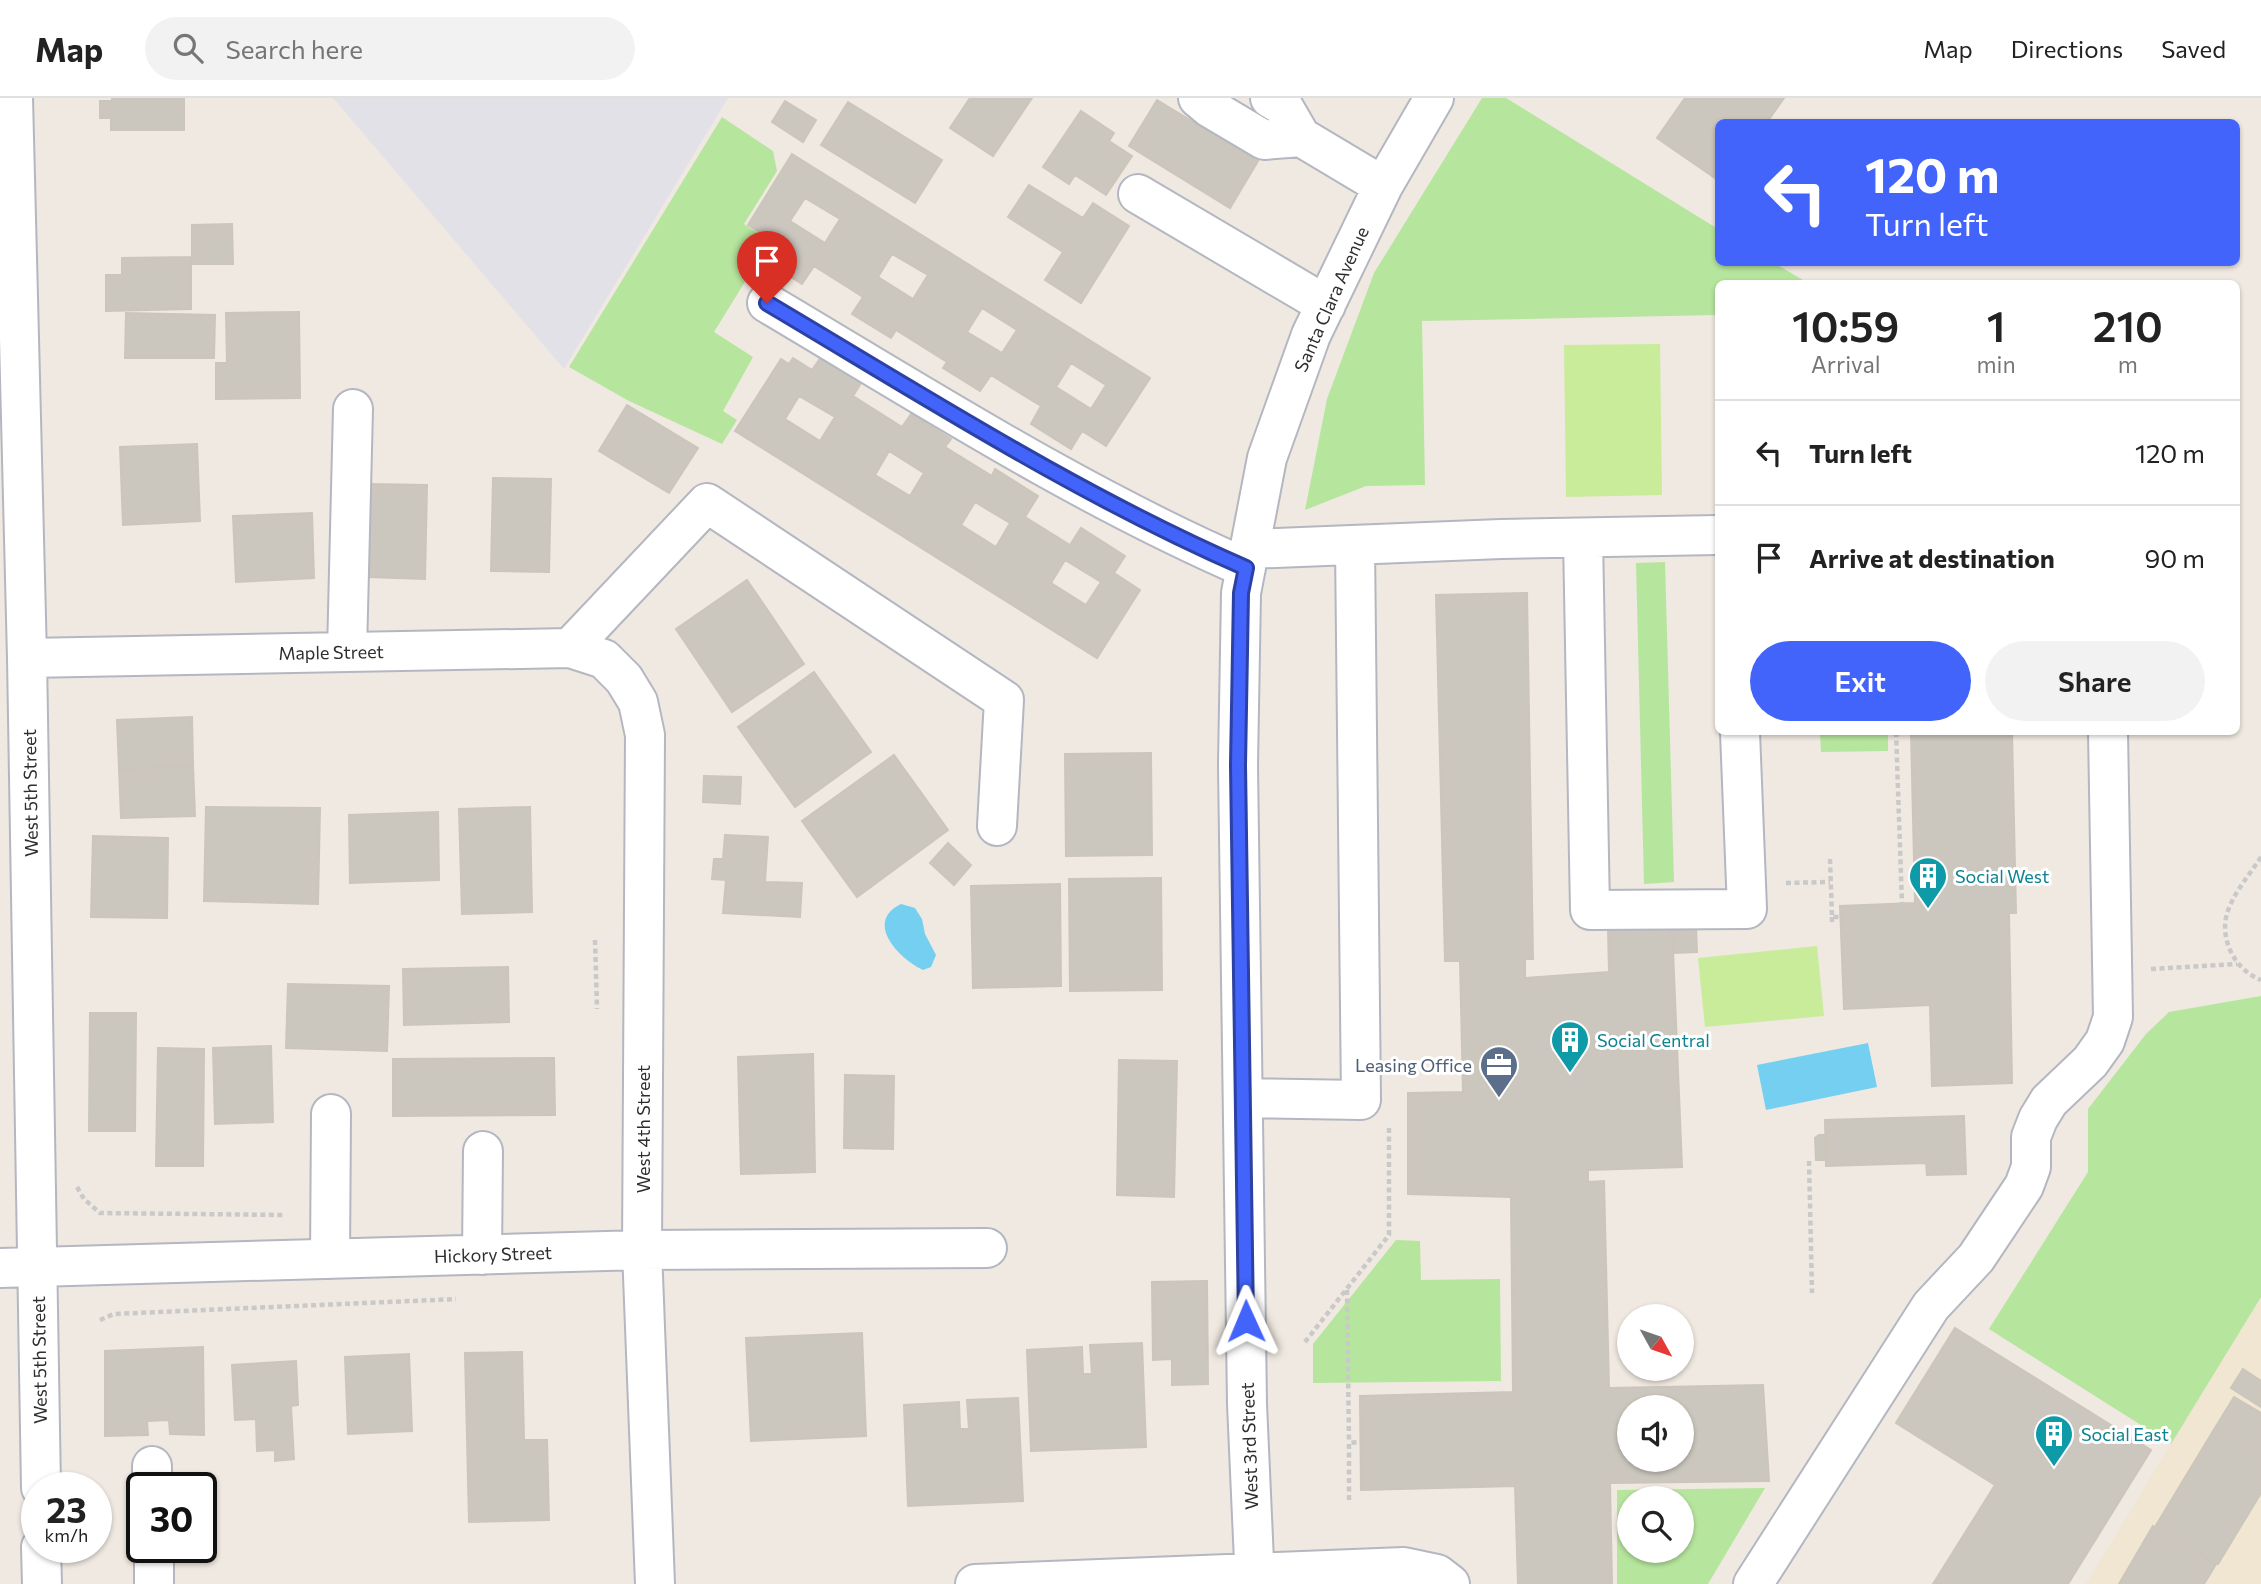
<!DOCTYPE html>
<style>
body{margin:0;font-family:Commissioner,sans-serif;background:#f2f2f2;color:#222;height:100vh;display:flex;flex-direction:column;font-size:26px;white-space:nowrap}
*{box-sizing:border-box;margin:0}
p{font-size:23px;color:#767676}
.icon{flex:none;width:38px;height:38px;fill:none;stroke:currentColor;stroke-width:2;stroke-linecap:round;stroke-linejoin:round}
.map{position:relative;flex:1;overflow:hidden}
.side{position:absolute;left:1715px;top:182px;width:525px;height:455px;display:flex;flex-direction:column;background:#fff;border-radius:10px;box-shadow:0 2px 5px #0004}
.side>*{flex:none}
.hud{position:absolute;left:1715px;top:21px;width:525px;height:147px;border-radius:10px;box-shadow:0 2px 5px #0004;background:#4264fb;color:#fff;overflow:hidden}
.needle{width:46px;rotate:130deg}
.tools{position:absolute;left:1617px;top:1206px;display:grid;gap:14px}
.tools a{display:grid;place-items:center;width:77px;height:77px;border-radius:50%;background:#fff;box-shadow:0 2px 5px #0004;font-size:35px}
.speed{position:absolute;left:21px;top:1374px;display:flex;gap:14px;font-size:35px;font-weight:700;text-align:center}
.speed>*{display:grid;place-content:center;width:91px;height:91px;border-radius:50%;background:#fff;box-shadow:0 2px 5px #0004;line-height:1}
.speed small{font-size:18px;font-weight:400}
.speed .limit{border:4px solid #111;border-radius:10px;background:#fff;color:#111}
.pin{position:absolute;display:grid;place-items:center;width:60px;height:60px;color:#fff;margin:-72px -30px;border-radius:50% 50% 50% 0;rotate:-45deg;box-shadow:0 0 7px #0007}
.pin .icon{rotate:45deg}
.me{position:absolute;width:77px;margin:-38px;rotate:359deg;stroke-linejoin:round;filter:drop-shadow(0 0 5px #0008)}
.turn{display:flex;align-items:center;gap:24px;height:147px;padding:0 35px;font-size:32px}
.turn .icon{width:91px;height:91px;stroke-width:2.5}
.turn b{display:block;font-size:49px;line-height:60px}
.eta{display:flex;justify-content:space-evenly;align-items:center;height:119px;text-align:center}
.eta b{font-size:42px;font-weight:600;line-height:49px}
.cta{display:flex;gap:14px;margin-top:auto;padding:14px 35px}
.cta a{flex:1;height:80px;border-radius:42px;background:#4264fb;color:#fff;font-size:28px;font-weight:600;line-height:80px;text-align:center}
.cta a+a{background:#f2f2f2;color:#222}
ul{padding:0;list-style:none}
li{display:flex;align-items:center;gap:21px;height:105px;padding:0 35px;border-top:2px solid #e0e0e0}
li div{flex:1}
li b{display:block;font-size:26px}
li em{font-style:normal}
header{display:flex;align-items:center;gap:42px;box-sizing:border-box;height:98px;padding:0 35px;background:#fff;border-bottom:2px solid #e0e0e0}
header strong{font-size:33px}
nav{display:flex;gap:38px;margin-inline-start:auto;font-size:24px}
.search{width:490px;height:63px;background:#f2f2f2;display:flex;align-items:center;gap:18px;box-sizing:border-box;padding:0 24px;border-radius:38px;color:#767676;font-size:26px}
.map>svg:first-child{display:block}
.industrial{fill:#e3e1e8}
.education{fill:#f0e6d1}
.green{fill:#b6e59e;fill-rule:evenodd}
.pitch{fill:#c9ec9a}
.water{fill:#75cff0}
.building{fill:#cbc7bf;stroke:#cbc5ba;stroke-width:2;fill-rule:evenodd}
.lines{fill:none;stroke-linecap:round;stroke-linejoin:round}
.minor-casing{stroke:#b4b7c1;stroke-width:42}
.path{stroke:#c9c9c9;stroke-width:4.5;stroke-dasharray:5 3.5;stroke-linecap:butt}
.minor{stroke:#fff;stroke-width:38}
.route-casing{stroke:#2b41a3;stroke-width:18}
.route{stroke:#4264fb;stroke-width:12}
.labels{text-anchor:middle;dominant-baseline:central;stroke-width:6;stroke-linejoin:round;paint-order:stroke}
.street-label{font-size:18px;fill:#2e2e2e;stroke:#fff}
.culture-label{font-size:18px;fill:#0d838f;stroke:#fff;text-anchor:start}
.service-label{font-size:18px;fill:#4e5e75;stroke:#fff;text-anchor:end}
</style>
<header>
<strong>Map</strong>
<div class="search"><svg class="icon" aria-label="search" viewBox="0 0 24 24"><circle cx="10" cy="10" r="6"/><path d="M15 15l6 6"/></svg>Search here</div>
<nav><a>Map</a><a>Directions</a><a>Saved</a></nav>
</header>
<div class="map">
<svg width="2261" height="1486" viewBox="0 0 2261 1486">
<rect width="100%" height="100%" fill="#efe9e1"/>
<!-- industrial -->
<path class="industrial" d="M333,0h395l-164,271z"/>
<!-- education -->
<path class="education" d="M2261,1199v287h-175l85,-140z"/>
<!-- green -->
<path class="green" d="M1482,0h24l212,131v33l56,1 34,20 -90,1v31l-296,6 3,164 -59,1 -61,24 22,-111 47,-126z
M722,19l51,34 4,20 -33,53 26,17 -56,91 39,25 -30,54 14,9 -15,24 -93,-43 -60,-34z
M1665,464l9,320 -30,2 -8,-321z
M1820,634h68v19l-67,1z
M2261,898v301l-90,147 -182,-115 99,-157v-63l58,-75 23,-22z
M1396,1142l24,1 1,39 79,-1 1,102 -188,2v-39z
M1765,1390l-57,96h-91v-94zM1682,1400v52h-53v-52z"/>
<!-- pitch -->
<path class="pitch" d="M1660,246l2,151 -96,2 -2,-152z
M1817,848l7,70 -119,11 -7,-69z"/>
<!-- water -->
<path class="water" d="M901,806l14,4 7,11 3,15 11,21 -5,12 -8,3c-25,-12 -59,-48 -22,-66z
M1868,945l9,44 -111,23 -9,-45z"/>
<!-- building -->
<path class="building" d="M112,0h72v32h-73v-12h-11v-17h12z
M970,0h62l-39,58 -43,-28z
M1685,0h99l-17,24h-49v58l-61,-42z
M1157,2l101,61 -28,47 -101,-62z
M785,3l31,19 -13,22 -31,-20z
M848,4l94,58 -27,43 -94,-58z
M1081,13l33,22 -5,8 23,15 -26,39 -31,-20 -6,9 -26,-17z
M792,56l358,224 -44,68 -24,-15 -11,18 -40,-25 10,-18 -50,-31 -11,16 -37,-23 4,-6 -51,-32 -5,8 -39,-24 11,-17 -49,-31 -12,18 -40,-25 12,-18 -26,-16zM805,100l35,21 -15,24 -35,-22zM892,156l36,21 -15,24 -35,-22zM982,210l35,22 -15,23 -35,-21zM1071,265l35,22 -15,24 -35,-22z
M1029,87l54,33 10,-15 36,23 -48,77 -36,-23 18,-28 -55,-35z
M232,126l1,40h-41v-39z
M191,159v52l-85,2v-36h16v-17z
M299,214l1,86 -84,1v-36h11l-1,-50z
M126,215l89,2 -1,43h-89z
M821,259l40,26 -8,13 49,31 9,-13 40,25 -6,8 47,29 3,-7 43,27 -13,21 45,28 11,-17 44,28 -11,17 26,17 -43,68 -362,-227 46,-72 8,5 4,-6 19,12zM799,298l36,21 -15,24 -35,-22zM889,353l35,22 -14,23 -35,-21zM975,404l35,21 -14,24 -35,-22zM1065,462l36,22 -15,23 -35,-22z
M627,307l71,43 -29,45 -70,-42z
M197,346l3,77 -77,4 -3,-78z
M493,380l58,1 -2,93 -58,-1z
M369,386l58,1 -2,94 -58,-2z
M312,415l2,65 -78,4 -3,-66z
M747,482l57,84 -72,48 -56,-83z
M1527,495l6,366h-8v19l84,-6 -1,-43 64,-3 10,241 -94,3v12l16,-1 5,207 154,-3 6,96 -159,2 2,101h-94l-3,-98 -154,4 -1,-94 153,-4 -2,-195 -103,-3v-101l55,-1 -3,-131h-15l-9,-366zM1629,1309h53v53h-53z
M814,574l57,80 -76,55 -57,-80z
M192,619l1,49 -74,3 -2,-49z
M1911,634h101l4,181h-7l3,170 -80,3 -2,-81 -86,4 -4,-103 75,-3z
M1151,655l1,102 -86,1 -1,-102z
M894,657l54,75 -91,67 -55,-76z
M193,668l2,50 -74,2 -2,-49z
M704,678l37,1 -1,27 -37,-2z
M206,709l114,1 -2,96 -114,-3z
M530,709l2,105 -70,2 -3,-105z
M438,714l1,68 -89,3 -1,-68z
M725,737l43,2 -3,45 37,1 -2,34 -77,-4 3,-33 -14,-1 2,-20h9z
M93,738l75,2 -1,80 -76,-1z
M948,745l23,22 -17,20 -24,-22z
M1161,780l1,112 -92,1 -1,-112z
M1060,786l1,102 -88,2 -2,-102z
M1696,827l1,27 -24,1 -1,-27z
M508,869l1,55 -105,3 -1,-56z
M288,886l101,2 -2,65 -101,-3z
M90,915h46l-1,118h-46z
M271,948l2,76 -58,2 -2,-76z
M158,950l46,1 -1,117h-47z
M813,956l2,118 -74,2 -3,-117z
M554,960l1,57 -162,1v-57z
M1119,962l58,1 -3,136 -57,-2z
M845,977l49,1 -1,73 -49,-1z
M1964,1018l2,58 -39,1 -1,-12 -100,3 -1,-46z
M1819,1037h6v25h-9l-1,-22z
M1207,1183l1,103 -36,1v-26l-19,1 -1,-78z
M1955,1230l196,122 -83,134h-135l62,-99 -99,-62z
M862,1235l4,103 -115,5 -5,-103z
M1142,1245l4,104 -115,4 -4,-101 55,-3 1,27h9l-2,-29z
M203,1249l1,88 -34,-1 -1,-14 -22,1 1,14 -43,1v-85z
M522,1254l2,88h23l2,80 -80,2 -4,-169z
M409,1256l3,77 -64,3 -3,-77z
M296,1263l2,44 -7,1 3,53 -19,2v-11l-18,1 -1,-32 -21,1 -3,-55z
M2243,1271l18,12v26l-30,-19z
M2234,1299l27,16v44l-46,-29z
M1018,1300l5,103 -115,5 -4,-101 55,-3 1,27h9l-2,-29z
M2215,1330l46,29v36l-43,71 -63,-37z
M2153,1428l63,38 -12,20h-85z"/>
<g class="lines">
<defs>
<path id="minor" d="M13,0l14,560 14,830
M1198,0l12,10 54,32 37,-3
M1270,0l13,8 18,31 82,49
M1138,96l188,111
M767,205c157,93 311,192 479,265
M1583,440l7,372 157,-1 -7,-177
M1249,451l252,-10 217,-4
M570,550l137,-145 297,197 -7,126
M347,554l6,-243
M27,560l543,-10 34,11 20,20 14,23 7,33 -3,515 13,334
M1243,1000l118,2 -6,-554
M482,1157l1,-104
M330,1161l1,-145
M0,1170l642,-18 345,-2
M152,1368v22
M41,1449l1,37
M154,1449v37
M975,1486l429,-17 33,7 13,10
M1255,1486l-8,-180 -9,-639 3,-172 26,-135 44,-123 72,-149 51,-88
M1753,1486l178,-278 45,-48 48,-72 7,-19v-30l7,-18 11,-18 41,-39 15,-21 8,-24 -5,-285"/>
</defs>
<!-- minor casing -->
<use href="#minor" class="minor-casing"/>
<!-- path -->
<path class="path" d="M1896,634l6,172
M2261,759c-11,17 -25,33 -32,51 -12,28 5,62 32,72
M1830,761l2,58h8
M1786,785l44,-1
M1832,819v7
M595,842l2,69
M2151,871l86,-5
M1809,1063l3,132
M77,1089l7,12 16,14 184,2
M1347,1192l2,153
M100,1222l14,-6 342,-15
M1305,1244l84,-107v-108
M1349,1402v-57l11,-1"/>
<!-- minor -->
<use href="#minor" class="minor"/>
</g>
<g class="lines">
<defs>
<path id="route" d="M767,205c157,93 311,192 479,265l-5,25 -3,172 8,556"/>
</defs>
<!-- route casing -->
<use href="#route" class="route-casing"/>
<!-- route -->
<use href="#route" class="route"/>
</g>
<!-- icons -->
<defs>
<symbol id="building-pin" viewBox="-11 -11 22 30"><path d="M0 17L-7.5 6A9.5 9.5 0 1 1 7.5 6Z" fill="#0f9aa8" stroke="#fff"/><path d="M-4-6H4V6H1V3H-1V6H-4ZM-2.5-4.3h1.7v1.8h-1.7ZM.8-4.3h1.7v1.8H.8ZM-2.5-1h1.7V.8h-1.7ZM.8-1h1.7V.8H.8Z" fill="#fff"/></symbol>
<symbol id="office-pin" viewBox="-11 -11 22 30"><path d="M0 17L-7.5 6A9.5 9.5 0 1 1 7.5 6Z" fill="#5c6f8a" stroke="#fff"/><path d="M-6-3h4V-5.5h4V-3h4V5H-6ZM-1-4.5V-3h2v-1.5ZM-6 0V1H6V0Z" fill="#fff"/></symbol>
</defs>
<g fill-rule="evenodd">
<use href="#building-pin" x="1906" y="756" width="44" height="60"/>
<use href="#building-pin" x="1548" y="920" width="44" height="60"/>
<use href="#office-pin" x="1477" y="945" width="44" height="60"/>
<use href="#building-pin" x="2032" y="1314" width="44" height="60"/>
</g>
<g class="labels">
<!-- street labels -->
<g class="street-label">
<text transform="translate(1331 201) rotate(-66)">Santa Clara Avenue</text>
<text transform="translate(331 554) rotate(-1)">Maple Street</text>
<text transform="translate(30 695) rotate(-91)">West 5th Street</text>
<text transform="translate(643 1031) rotate(-90)">West 4th Street</text>
<text transform="translate(493 1156) rotate(-2)">Hickory Street</text>
<text transform="translate(39 1262) rotate(-91)">West 5th Street</text>
<text transform="translate(1249 1348) rotate(-92)">West 3rd Street</text>
</g>
<!-- culture labels -->
<g class="culture-label">
<text x="1955" y="778">Social West</text>
<text x="1597" y="942">Social Central</text>
<text x="2081" y="1336">Social East</text>
</g>
<!-- service labels -->
<g class="service-label">
<text x="1472" y="967">Leasing Office</text>
</g>
</g>
</svg>
<div class="tools">
<a><svg class="needle" viewBox="-14 -14 28 28"><path d="M0-13l5 13h-10z" fill="#e53935"/><path d="M0 13l5-13h-10z" fill="#767676"/></svg></a>
<a><svg class="icon" aria-label="sound" viewBox="0 0 24 24"><path d="M4 9h4l5-4v14l-5-4H4zM17 9q2 3 0 6"/></svg></a>
<a><svg class="icon" aria-label="search" viewBox="0 0 24 24"><circle cx="10" cy="10" r="6"/><path d="M15 15l6 6"/></svg></a>
</div>
<div class="speed"><div>23<small>km/h</small></div><div class="limit">30</div></div>
<div class="pin" style="left:767px;top:205px;background:#d93025"><svg class="icon" aria-label="arrive" viewBox="0 0 24 24"><path d="M6 21V4h12l-3 4 3 4H6"/></svg></div>
<svg class="me" style="left:1246px;top:1223px" viewBox="-20 -20 40 40"><path d="M0-17L14 15 0 8-14 15z" fill="#4264fb" stroke="#fff" stroke-width="4"/></svg>
<div class="hud">
<div class="turn"><svg class="icon" aria-label="left" viewBox="0 0 24 24"><path d="M17 20v-9H6M10 6l-5 5 5 5"/></svg><div><b>120 m</b>Turn left</div></div>
</div>
<section class="side">
<div class="eta">
<div><b>10:59</b><p>Arrival</p></div>
<div><b>1</b><p>min</p></div>
<div><b>210</b><p>m</p></div>
</div>
<ul>
<li><svg class="icon" aria-label="left" viewBox="0 0 24 24"><path d="M17 20v-9H6M10 6l-5 5 5 5"/></svg><div><b>Turn left</b></div><em>120 m</em></li>
<li><svg class="icon" aria-label="arrive" viewBox="0 0 24 24"><path d="M6 21V4h12l-3 4 3 4H6"/></svg><div><b>Arrive at destination</b></div><em>90 m</em></li>
</ul>
<div class="cta"><a>Exit</a><a>Share</a></div>
</section>
</div>
